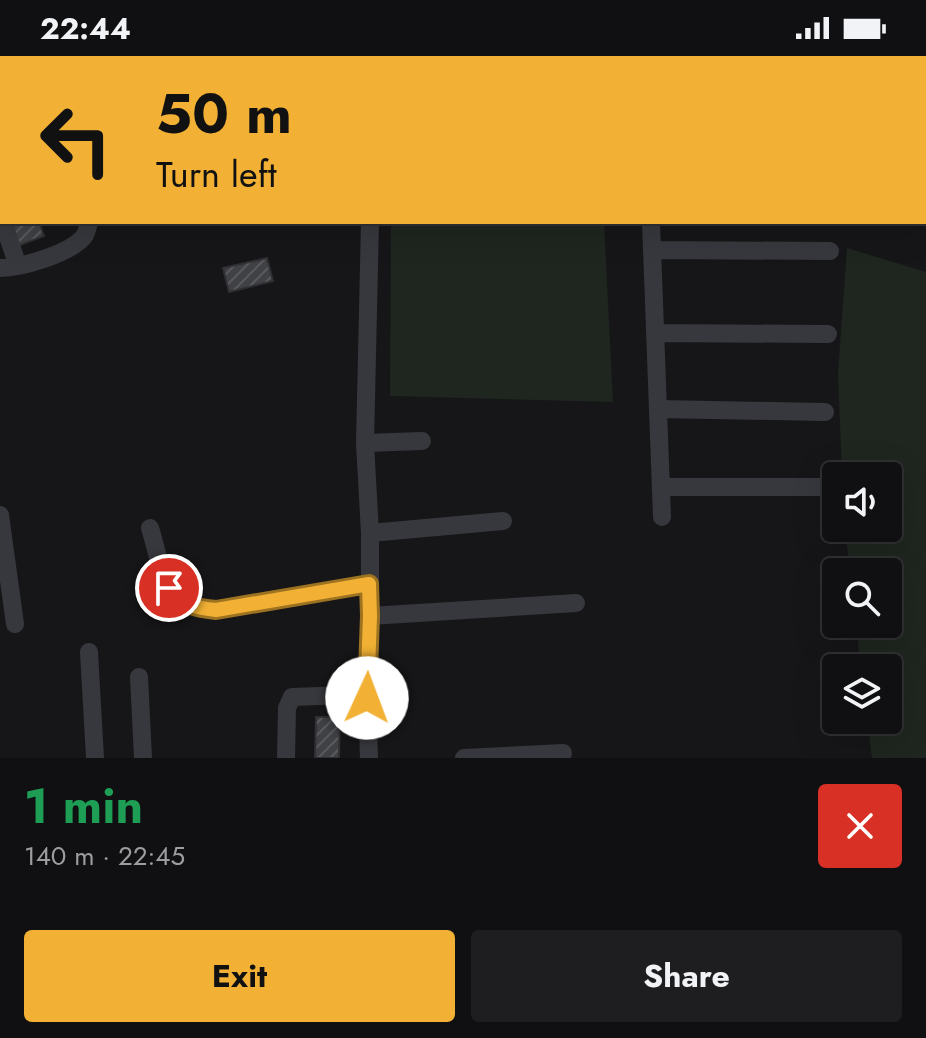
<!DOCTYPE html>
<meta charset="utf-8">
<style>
body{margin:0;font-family:Jost,sans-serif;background:#1e1e20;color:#f1f3f6;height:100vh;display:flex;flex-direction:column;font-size:30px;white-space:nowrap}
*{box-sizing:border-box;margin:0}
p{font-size:26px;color:#9c9d9f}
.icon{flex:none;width:44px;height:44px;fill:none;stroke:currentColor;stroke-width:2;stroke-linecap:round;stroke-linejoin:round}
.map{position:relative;height:702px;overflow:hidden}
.side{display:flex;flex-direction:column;background:#101012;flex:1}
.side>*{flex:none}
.hud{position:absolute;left:0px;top:0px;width:926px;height:168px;box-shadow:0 8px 32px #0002,0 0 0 2px #303032;background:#f2b134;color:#111;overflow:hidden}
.tools{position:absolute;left:822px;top:406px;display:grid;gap:16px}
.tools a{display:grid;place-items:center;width:80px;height:80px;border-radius:8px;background:#101012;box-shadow:0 8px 32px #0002,0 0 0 2px #303032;font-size:40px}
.pin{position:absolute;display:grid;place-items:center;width:68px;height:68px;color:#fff;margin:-34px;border:4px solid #fff;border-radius:50%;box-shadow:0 2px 8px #0007}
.me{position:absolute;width:88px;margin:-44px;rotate:2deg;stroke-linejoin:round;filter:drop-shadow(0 0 6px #0008)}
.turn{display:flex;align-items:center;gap:28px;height:168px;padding:0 24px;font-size:36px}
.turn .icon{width:104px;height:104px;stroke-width:2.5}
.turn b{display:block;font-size:56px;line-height:68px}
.round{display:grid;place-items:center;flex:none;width:84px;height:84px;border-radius:8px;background:#1e1e20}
.headline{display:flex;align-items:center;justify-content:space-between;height:136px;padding:0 24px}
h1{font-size:48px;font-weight:700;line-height:60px;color:#1e9e55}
.cta{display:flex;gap:16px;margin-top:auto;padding:16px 24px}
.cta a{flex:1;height:92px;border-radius:8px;background:#f2b134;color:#111;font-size:32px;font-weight:700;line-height:92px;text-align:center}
.cta a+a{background:#1e1e20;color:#f1f3f6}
.status{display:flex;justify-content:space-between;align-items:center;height:56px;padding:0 40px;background:#101012;direction:ltr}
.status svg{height:22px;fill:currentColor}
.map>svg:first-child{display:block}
.green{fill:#1e261f}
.building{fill:url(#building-hatch);stroke:#303034;stroke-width:2}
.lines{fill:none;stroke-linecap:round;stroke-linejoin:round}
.minor{stroke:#37383d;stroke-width:18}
.route-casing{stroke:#9d7322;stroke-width:20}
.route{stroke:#f2b134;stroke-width:14}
</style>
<div class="status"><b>22:44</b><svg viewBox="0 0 49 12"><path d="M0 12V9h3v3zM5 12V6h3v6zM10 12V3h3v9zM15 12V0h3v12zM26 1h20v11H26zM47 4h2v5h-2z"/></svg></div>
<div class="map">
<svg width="926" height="702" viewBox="0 0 926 702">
<defs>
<pattern id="building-hatch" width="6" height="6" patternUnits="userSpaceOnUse" patternTransform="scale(2)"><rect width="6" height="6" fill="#404145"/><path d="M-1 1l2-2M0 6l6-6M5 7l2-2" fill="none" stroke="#595a5e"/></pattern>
</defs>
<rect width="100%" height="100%" fill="#161618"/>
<!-- green -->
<path class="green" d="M194,0h703l2,2h-705z
M391,166h213l9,180 -223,-6z
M847,192l79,24v486h-54l-5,-38h21v-52h-27l-5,-44h32v-52h-38l-5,-44h43v-52h-46l-4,-103z"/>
<!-- building -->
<path class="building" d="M21,166h18l5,14 -29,11 -7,-20z
M267,202l6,23 -44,11 -6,-24z
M316,661h24l-1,41h-24z"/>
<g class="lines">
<!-- minor -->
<path class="minor" d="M28,0l1,2
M413,2v-2
M924,16h2
M924,70l2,21
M0,104h2
M3,166l15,44
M651,166l11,295
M652,194l178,1
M0,212c21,0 73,-15 85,-33 2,-4 3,-9 4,-13
M655,277l173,1
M658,353l167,3
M365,387l57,-2
M661,431h166
M0,459l15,109
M150,472c14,45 11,77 66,82l153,-26
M370,477l133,-12
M370,560l206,-13
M89,596l6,106
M139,621l4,81
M286,702l1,-50 5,-11 56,-2 19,3
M369,702l-2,-60 3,-82v-83l-5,-90 5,-221
M464,702l99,-5"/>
</g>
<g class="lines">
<defs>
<path id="route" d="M169,532c14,17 26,20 47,22l153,-26 1,32 -3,82"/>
</defs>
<!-- route casing -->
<use href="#route" class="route-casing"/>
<!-- route -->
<use href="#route" class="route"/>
</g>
</svg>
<div class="tools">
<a><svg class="icon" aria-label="sound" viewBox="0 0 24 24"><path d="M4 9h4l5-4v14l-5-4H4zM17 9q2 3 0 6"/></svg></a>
<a><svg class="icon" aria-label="search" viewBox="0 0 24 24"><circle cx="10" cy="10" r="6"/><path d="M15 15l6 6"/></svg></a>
<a><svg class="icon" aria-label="layers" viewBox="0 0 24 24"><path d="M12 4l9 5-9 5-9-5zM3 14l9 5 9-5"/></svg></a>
</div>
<div class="pin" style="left:169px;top:532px;background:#d93025"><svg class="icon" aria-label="arrive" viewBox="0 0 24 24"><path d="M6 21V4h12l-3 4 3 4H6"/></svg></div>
<svg class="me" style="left:367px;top:642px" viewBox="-20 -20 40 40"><circle r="19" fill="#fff"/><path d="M0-13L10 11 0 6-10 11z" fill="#f2b134"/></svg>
<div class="hud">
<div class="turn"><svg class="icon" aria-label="left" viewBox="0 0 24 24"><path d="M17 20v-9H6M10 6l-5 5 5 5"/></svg><div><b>50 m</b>Turn left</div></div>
</div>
</div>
<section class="side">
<div class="headline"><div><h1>1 min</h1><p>140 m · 22:45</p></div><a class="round" style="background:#d93025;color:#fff"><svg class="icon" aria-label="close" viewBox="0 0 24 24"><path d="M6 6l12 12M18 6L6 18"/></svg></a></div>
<div class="cta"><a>Exit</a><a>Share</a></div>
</section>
